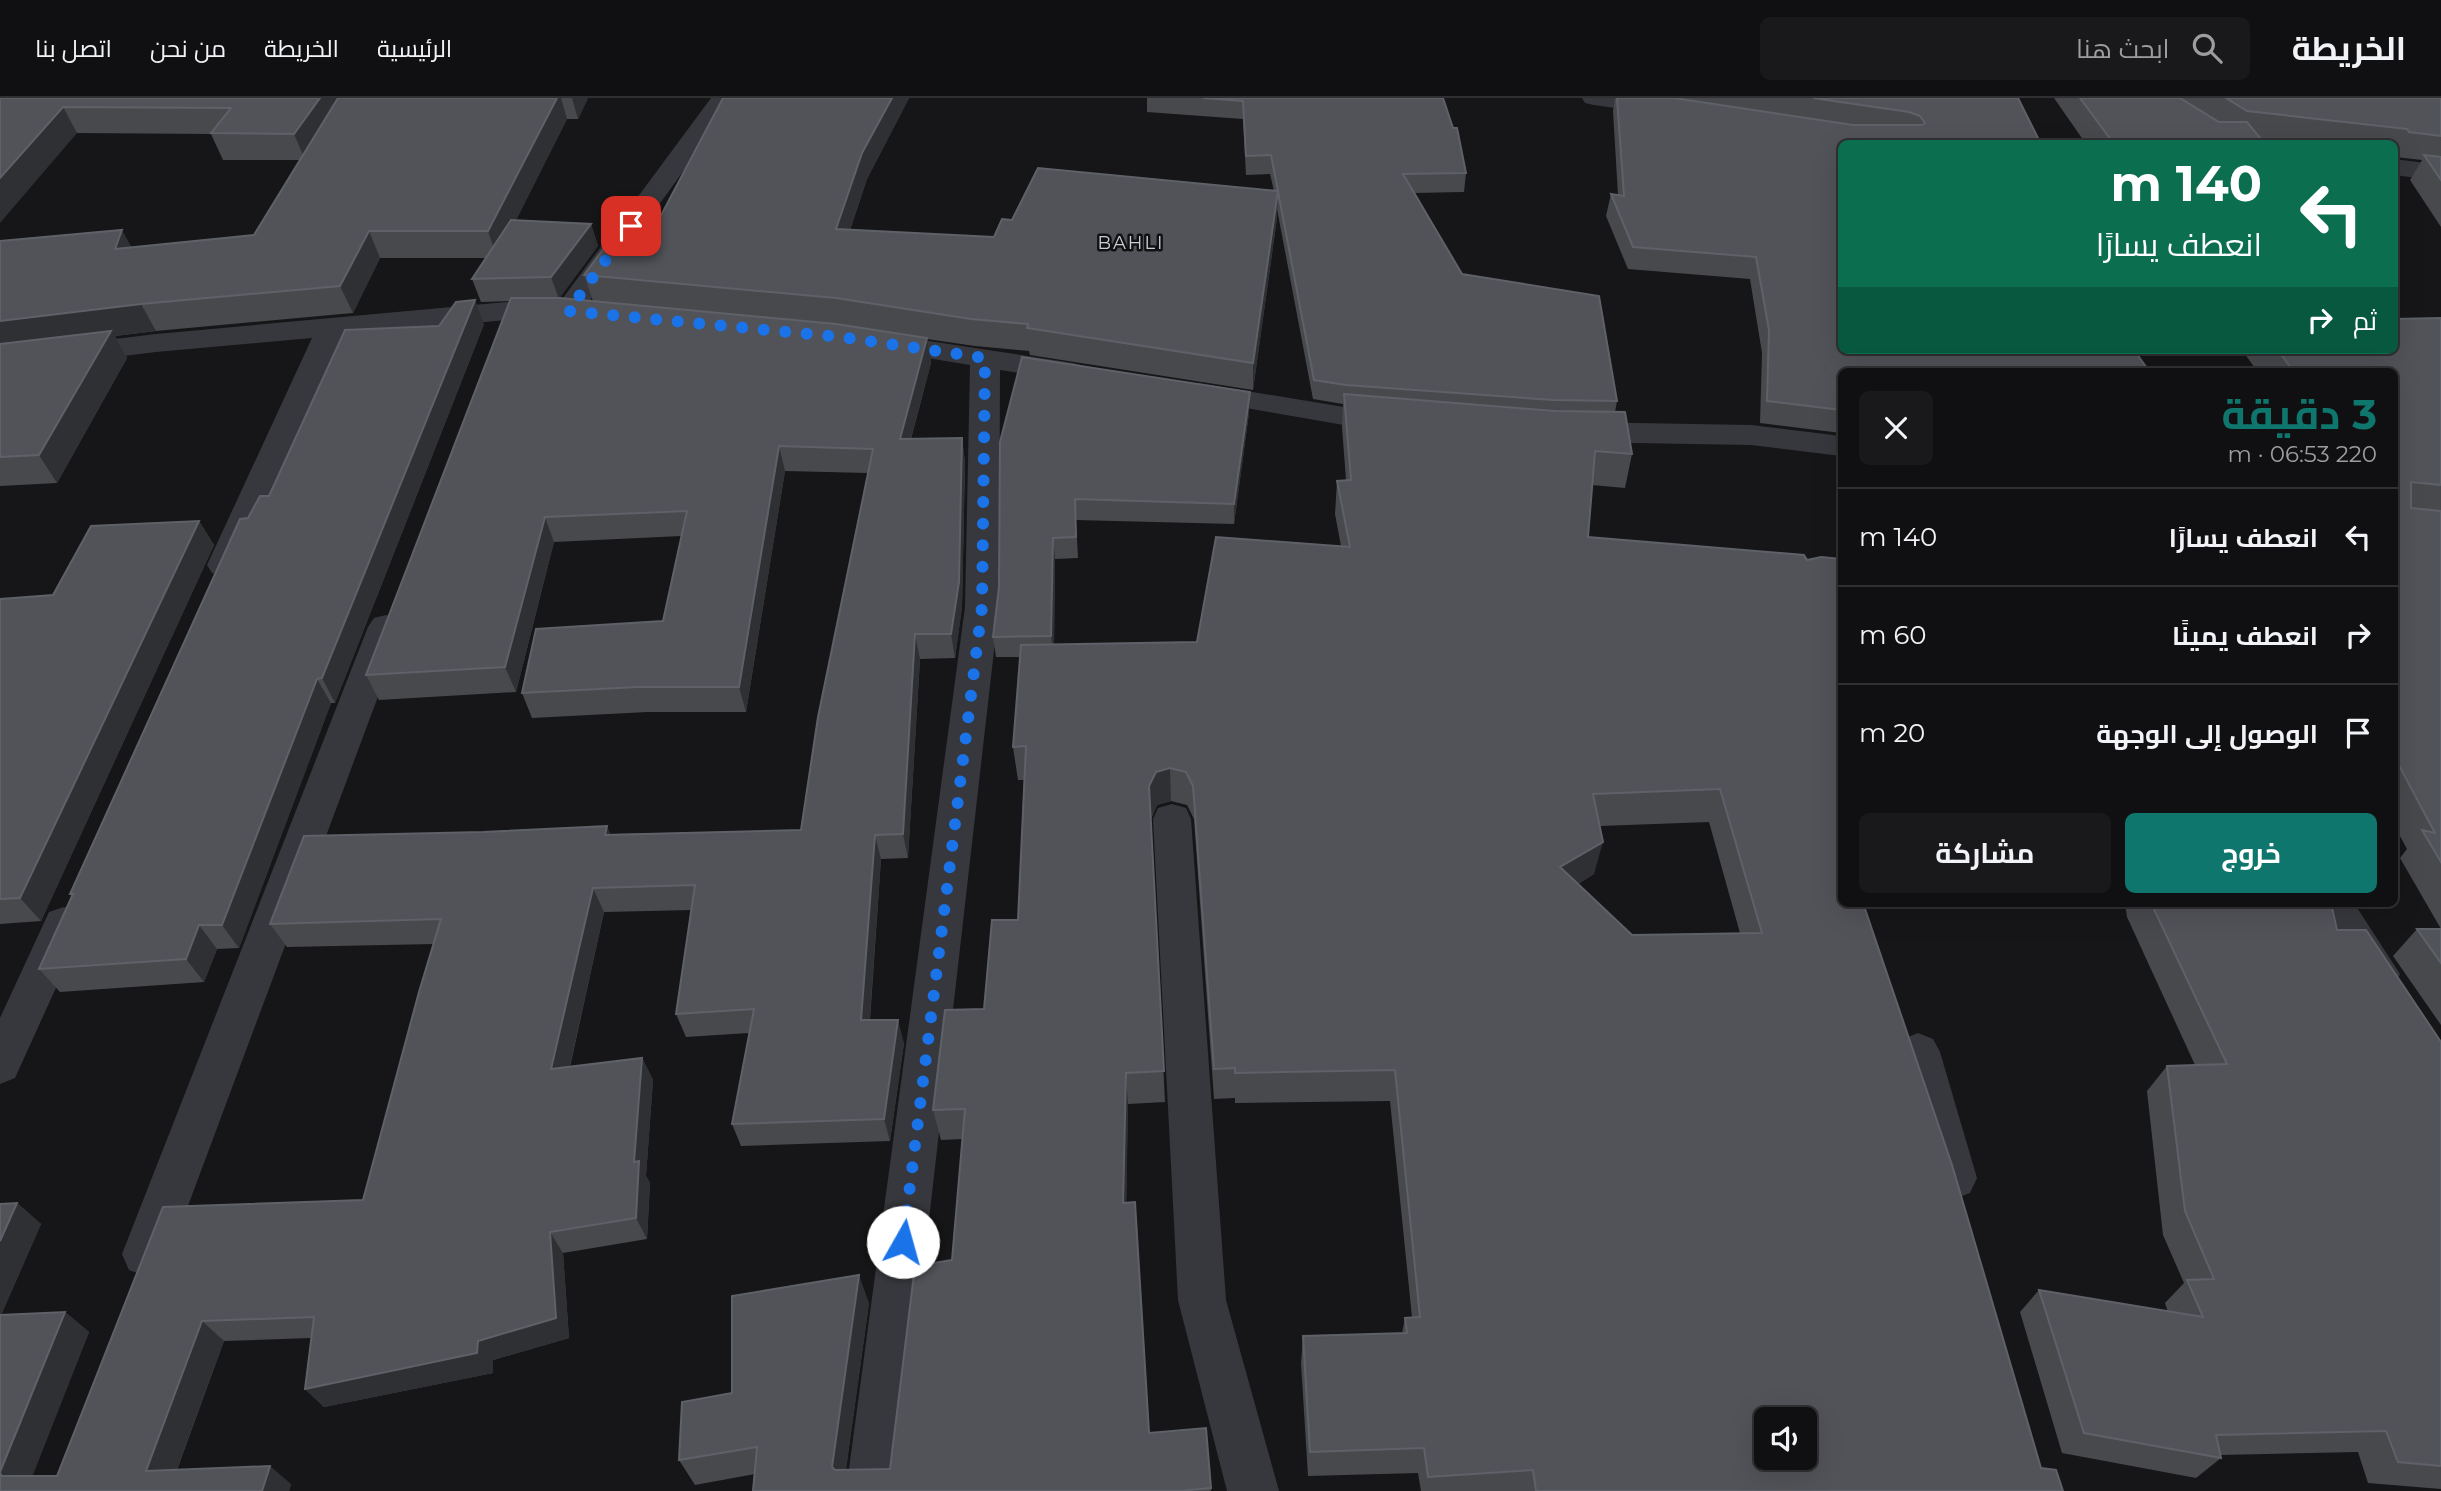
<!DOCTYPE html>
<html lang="ar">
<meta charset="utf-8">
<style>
body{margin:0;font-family:Montserrat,Cairo,sans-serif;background:#19191b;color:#f1f3f6;direction:rtl;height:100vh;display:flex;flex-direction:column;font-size:26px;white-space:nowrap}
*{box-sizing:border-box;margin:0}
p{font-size:23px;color:#9c9d9f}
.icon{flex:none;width:38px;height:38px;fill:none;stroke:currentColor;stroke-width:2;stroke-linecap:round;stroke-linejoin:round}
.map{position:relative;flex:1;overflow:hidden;direction:ltr}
.side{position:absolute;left:1838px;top:270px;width:560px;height:539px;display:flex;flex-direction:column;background:#101012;border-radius:10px;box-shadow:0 7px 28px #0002,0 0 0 2px #303032;direction:rtl}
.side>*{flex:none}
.hud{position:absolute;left:1838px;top:42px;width:560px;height:214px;border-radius:10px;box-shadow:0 7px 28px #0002,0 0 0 2px #303032;direction:rtl;background:#0b6e4f;color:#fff;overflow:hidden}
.fabs{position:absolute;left:1754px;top:1309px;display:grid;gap:14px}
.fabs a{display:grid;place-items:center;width:63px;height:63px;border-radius:10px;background:#101012;box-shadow:0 7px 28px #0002,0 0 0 2px #303032;font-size:35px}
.pin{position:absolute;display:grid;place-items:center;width:60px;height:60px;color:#fff;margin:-30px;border-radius:14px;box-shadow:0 4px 10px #0006}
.me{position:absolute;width:77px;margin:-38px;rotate:7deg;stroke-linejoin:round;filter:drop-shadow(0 0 5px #0008)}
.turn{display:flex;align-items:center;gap:24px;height:147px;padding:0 21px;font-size:32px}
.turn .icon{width:91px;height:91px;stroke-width:2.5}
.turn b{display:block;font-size:49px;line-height:60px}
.then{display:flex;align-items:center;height:66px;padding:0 21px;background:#0003;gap:14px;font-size:26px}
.round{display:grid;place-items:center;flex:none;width:74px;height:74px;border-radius:10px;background:#19191b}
.overview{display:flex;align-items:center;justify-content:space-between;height:119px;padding:0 21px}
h1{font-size:42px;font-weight:700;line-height:52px;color:#0f766e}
.button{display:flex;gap:14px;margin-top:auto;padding:14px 21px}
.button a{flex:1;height:80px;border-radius:10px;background:#0f766e;color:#fff;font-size:28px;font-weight:700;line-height:80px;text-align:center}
.button a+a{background:#19191b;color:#f1f3f6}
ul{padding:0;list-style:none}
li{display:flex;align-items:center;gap:21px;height:98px;padding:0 21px;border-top:2px solid #303032}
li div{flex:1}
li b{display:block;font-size:26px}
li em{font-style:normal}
header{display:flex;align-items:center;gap:42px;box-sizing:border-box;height:98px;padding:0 35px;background:#101012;border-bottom:2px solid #303032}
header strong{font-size:33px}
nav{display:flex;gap:38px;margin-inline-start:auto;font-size:24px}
.search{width:490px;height:63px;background:#19191b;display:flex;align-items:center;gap:18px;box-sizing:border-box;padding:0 24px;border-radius:10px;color:#9c9d9f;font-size:26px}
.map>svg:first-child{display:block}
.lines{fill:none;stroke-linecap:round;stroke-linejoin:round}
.minor{fill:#37383d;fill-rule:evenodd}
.wall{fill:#47494d;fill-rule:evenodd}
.shaded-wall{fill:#2f3033}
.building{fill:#525359;stroke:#5f6168;stroke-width:2;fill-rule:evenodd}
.route{stroke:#1a73e8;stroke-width:12;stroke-dasharray:0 21.6}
.labels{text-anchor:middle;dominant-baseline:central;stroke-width:5;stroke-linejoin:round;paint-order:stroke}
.far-quarter-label{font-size:18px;letter-spacing:2px;fill:#c9ccd4;stroke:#111113}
</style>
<header>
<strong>الخريطة</strong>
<div class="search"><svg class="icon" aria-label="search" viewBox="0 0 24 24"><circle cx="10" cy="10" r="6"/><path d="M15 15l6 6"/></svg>ابحث هنا</div>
<nav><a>الرئيسية</a><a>الخريطة</a><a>من نحن</a><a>اتصل بنا</a></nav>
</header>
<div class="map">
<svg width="2441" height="1393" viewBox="0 0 2441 1393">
<rect width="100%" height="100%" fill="#161618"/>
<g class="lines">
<!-- minor -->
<path class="minor" d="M711,0h25l-158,219 -10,3h-61l-164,15 -107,238 -12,3 -12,-3 -5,-8 105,-227 -156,14 -156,19v-18l156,-19 351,-32h53z
M1582,0h71l21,4 4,5 -4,5 -9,3 -71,-10 -9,-2z
M2394,61l47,6v16l-47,-6z
M876,235l197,30 11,3 4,6 -4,6 -11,3 -73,-11 -1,237 -101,884h-52l119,-884 5,-242 -104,-17 -5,-6 5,-6z
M1198,285l146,24 62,6 5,7 -5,7 -11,3 -51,-5 -157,-27 -4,-6 4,-6z
M1577,324l174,3 90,11v20l-90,-11 -174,-3 -11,-3 -5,-7 5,-7z
M386,517l12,3 6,9 -234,627 -7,16 -17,6 -17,-6 -7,-16 246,-627 6,-9z
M1172,706l14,4 5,11 35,481 53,191h-52l-49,-191 -25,-481 5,-11z
M2312,805h42l46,71 -6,12 -15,5 -15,-5z
M64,809l15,5 6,12 -70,154 -15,6v-66l49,-106z
M1918,935l15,6 7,13 37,126 -7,15 -16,6 -16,-6 -7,-15 -35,-126 7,-13z"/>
</g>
<!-- wall -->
<path class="wall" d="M0,0h588l-10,21h-11l-51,101 75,4 7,22 -39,52 34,3 -9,-26 73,-52 66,-125h186l-42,81 -17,51 144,7 18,-17 262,-29 -4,-17 -24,1 -3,-56 -96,-7v-14h296l23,75 -2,19 -50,1 48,81 155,127 -2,11 17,42 -7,34 -33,-3 -4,52 253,366 200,565 22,23h-642l-3,-18 -110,3 -7,-113 2,-27 99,-3 3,-15 7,-1 -22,-216 -155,2v-5l-21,1 -20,-280 -7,-14 -16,-4 -14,4 -6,14 14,283 -37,2 -2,98h9l14,231 62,55v3h-458l2,-17 -60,11 -16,-25 53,-67 137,-90 -23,166h44l62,-209 11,-121 -22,1 -8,-30 51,-101 34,-89 6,-140h-6l-5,-33 7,-90h-24l-3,-20 6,-50 1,-145 249,-29 -15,111 -158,-4 2,38 -23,1 -1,86 143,-3 144,-96 -6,-32 2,-33 9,-1 -4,-53 1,-23 -30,-5 -36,-190v9l-24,172 -223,-35 -1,-4 -54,-5 -48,-7 4,24 -20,76 51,-1 3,25 -3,144 -7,51 -35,1 -12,199 -27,1 -11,161 34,23 -14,98 -149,5 -9,-22 17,-91 -63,4 -10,-23 16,-104 -88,2 -34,155 72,-9 11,22 -7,96 4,7 -3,56 -84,14 6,85 -76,22v13l-169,34 -19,-18 6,-51 -87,3 -47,129 114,14 -2,7h-289v-287l17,-1 24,21 -40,91 64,-3 24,20 -57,144h25l106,-269 200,-7 71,-256 -147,3 -17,-23 341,-90 190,-4 67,-357 -83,-2 -39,241h-99l-115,6 -10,-25 141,-72 18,-85 -127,6 -38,150 -137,8 -13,-25 144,-374 -29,1 -9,-23 14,-21h-106l-27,55 -197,18 -41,5 12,22 -70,125 -57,3v-245l132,6 122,-12 46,-75h-77l-12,-26 -134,-1zM1709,724l31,111 -108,2 -54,-51 16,-10 6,-48z
M1615,0h403l-177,273v62l-81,-10 2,-70 -12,-74 -122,-10 -22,-53 5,-22 7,1 -5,-84z
M2054,0h387v129l-31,-47 12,-20 -27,-3 -1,-3v-10h-86l-48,-6 5,6h-179z
M2441,220v707l-48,-69 24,-27h24l-41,-71 7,-9 -13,-24v-454h-137l-15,-21h152z
M484,226l-149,379h-4l-92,245 -22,1 -13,33 -144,10 -21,-23 33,-72 -2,-3 178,-376 21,-22z
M199,423l15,24 -173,376 -41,3v-325l53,-4z
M2125,805h206l6,27 104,112v447l-73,-6 -10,-31 -138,3 1,3 -25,20 -134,-25 -42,-141 19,-22 129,22 -3,-9 19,-20 -21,-48 -16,-144 20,-25 28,-1 -68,-148z"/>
<!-- shaded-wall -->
<path class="shaded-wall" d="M320,0h30l-45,62 -11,-26z
M557,0h4l6,21 -70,139 -9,-27z
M572,0h16l-10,21z
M892,0h17l-42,81 -26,77 -5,-27 26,-76z
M63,9l14,26 -77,90v-45z
M1278,93l-1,27 -24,172v-27z
M591,126l7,22 -39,53 -8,-22z
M122,132l15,27 -22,-8z
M369,133l11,27 -27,55 -13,-27z
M475,202l9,24 -149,379 -13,-25z
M141,206l15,27 -41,5 12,22 -70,125 -18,-28 -39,-105v-29z
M927,240l4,25 -27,101 -4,-25z
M1250,294l-1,21 -15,111v-20z
M962,340l3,25 -3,144 -7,51 -4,-24z
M779,348l6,25 -39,241 -7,-25z
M545,419l9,25 -38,150 -11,-25z
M199,423l15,24 -173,376 -21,-23z
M1053,440l2,21 -1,97 -3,-20z
M915,536l5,25 -12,199 -5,-24z
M317,581l14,24 -92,245 -17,-23z
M1170,670l1,33 -14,4 -7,14 -1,-33 7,-14z
M607,728l10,24 -12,-15z
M875,737l6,24 -13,184 -7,-23z
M1603,744l-9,32 -42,26 8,-33z
M593,790l11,24 -40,180 -13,-23z
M199,827l18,24 -13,33 -18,-23z
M898,922l6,23 -14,98 -6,-22z
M642,960l11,22 -7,96 4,7 -3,56 -11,-21 -2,-56z
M1126,975l2,31 -2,127 -3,-28z
M1135,1104l2,28 14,227 -2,-24z
M17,1105l24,21 -41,94v-77z
M550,1134l13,21 6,85 -76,22v13l-169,34 -19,-18 173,-48z
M859,1177l10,28 -26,188 -11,-24z
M65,1214l24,20 -62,158 -25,-14 -2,-3z
M202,1223l22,20 -54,147 -24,-17z
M270,1368l21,18 -2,7h-27z"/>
<!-- building -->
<path class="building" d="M0,0h320l-26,36 -83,-1 20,-25 -168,-1 -63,71z
M338,0h219l-69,133h-119l-29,55 -199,18 -141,17v-80l122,-11 -7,19 139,-14z
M723,0h169l-30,55 -26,76 158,8 8,-18 10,1 26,-52 240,23 -25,172 -226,-35 1,-4 -57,-5 -135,-21 -252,-23 40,-54 33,2z
M1203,0h240l10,30h4l9,45 -63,1 59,100 137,22 18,105 -64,-1 -207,-15 -32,-5 -43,-225 -25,1 -3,-55z
M1617,0h57l179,27h69l3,-2 -5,-7 -11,-4 -96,-14h205l23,46h-200v206h293l15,21h-308v39l-74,-9 2,-71 -13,-73 -123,-10 -22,-53 13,2z
M2080,0h100l39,24h28l18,22h-151z
M2226,0h215v38l-32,-4 -2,-3 -160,-18z
M2424,57l17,2v23z
M511,122l80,4 -40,53 -79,2z
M511,200h49l276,26 91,14 -27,101 62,-1 -3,144 -8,52h-36l-12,200 -28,1 -14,185h37l-14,99 -152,5 22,-115 -78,5 19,-129 -102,3 -42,181 91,-11 -8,104 5,-1 -3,57 -86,14 6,86 -78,23 -1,12 -172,36 9,-72 -112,4 -56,150 124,-5 -8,25h-262v-18l2,3h55l106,-269 200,-7 56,-208 22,-73 -171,5 34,-88 179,-4 124,-6 -2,9 196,-5 17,-113 55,-268 -94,-3 -40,241h-101l-116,6 14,-64 127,-8 24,-110 -142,6 -40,150 -139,8z
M475,202l-153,378 -5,1 -95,246h-23l-13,34 -147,10 34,-75h-3l170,-375 8,-1 12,-22h9l76,-166 94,-4 17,-24z
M2441,220v167l-30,-3v26l30,3v351l-19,-32 13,3 -41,-77v-385h-101l-15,-21h116v-31z
M111,233l-72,124 -39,2v-113z
M1022,259l228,35 -16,112 -159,-5 1,38 -23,1 -2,98 -58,1 6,-50 1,-145z
M1344,296l211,17 70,1 7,42 -37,-3 -7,86 216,18 3,5 14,-3 20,2v344h22l89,262 89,303 15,2 7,21h-527l-3,-21 -105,7 -4,-29 -114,4 -7,-116 104,-3 -2,-15 15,-1 -25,-247 -160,3v-5l-21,1 -21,-283 -7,-14 -16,-4 -14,4 -7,14 15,285 -38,2 -3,130 12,-1 14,231 57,-5 5,60 -31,3h-427l4,-44 -78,13 3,-58 50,-9v-97l127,-21 -27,192 3,3 55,-1 25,-203 37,-6 13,-151 -32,1 12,-100 39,-1 8,-89h26l8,-174 -13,1 8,-102 176,-3 19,-105 134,10 -13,-66 14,-1zM1720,691l42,144 -130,2 -72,-68 43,-25 -10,-48zM1766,1321h38v39h-38z
M199,423l-179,377 -20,1v-300l53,-4 38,-69z
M2151,805h180l6,27h29l75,112v424l-43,-4 -12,-31 -170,4 5,23 -137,-25 -45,-143 164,27 -16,-37 27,-1 -29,-68 -18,-145 60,-2z
M2417,831h24v34z
M17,1105l-17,38v-37z
M65,1214l-65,160v-157z"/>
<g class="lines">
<!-- route -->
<path class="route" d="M631,128l-63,85 273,26 144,21 -3,249 -79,635"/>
</g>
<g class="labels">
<!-- far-quarter labels -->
<g class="far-quarter-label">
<text x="1131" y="145">BAHLI</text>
</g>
</g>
</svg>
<div class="fabs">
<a><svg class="icon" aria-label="sound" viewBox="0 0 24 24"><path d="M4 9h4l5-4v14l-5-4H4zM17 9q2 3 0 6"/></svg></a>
</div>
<div class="pin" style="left:631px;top:128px;background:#d93025"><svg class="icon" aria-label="arrive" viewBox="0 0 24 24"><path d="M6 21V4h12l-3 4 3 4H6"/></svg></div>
<svg class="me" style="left:903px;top:1144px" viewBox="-20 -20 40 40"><circle r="19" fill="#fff"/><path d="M0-13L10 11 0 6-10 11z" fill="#1a73e8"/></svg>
<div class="hud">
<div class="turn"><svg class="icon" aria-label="left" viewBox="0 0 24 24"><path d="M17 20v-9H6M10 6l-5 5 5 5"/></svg><div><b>140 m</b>انعطف يسارًا</div></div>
<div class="then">ثم<svg class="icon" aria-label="right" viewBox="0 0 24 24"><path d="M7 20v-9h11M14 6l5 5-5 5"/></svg></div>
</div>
<section class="side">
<div class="overview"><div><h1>3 دقيقة</h1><p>220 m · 06:53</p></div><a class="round"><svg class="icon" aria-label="close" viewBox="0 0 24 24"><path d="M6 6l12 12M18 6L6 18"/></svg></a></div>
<ul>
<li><svg class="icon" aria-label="left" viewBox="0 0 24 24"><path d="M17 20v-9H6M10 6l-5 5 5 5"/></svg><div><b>انعطف يسارًا</b></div><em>140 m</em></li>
<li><svg class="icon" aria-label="right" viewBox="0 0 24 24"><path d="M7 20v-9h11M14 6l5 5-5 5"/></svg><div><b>انعطف يمينًا</b></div><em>60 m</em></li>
<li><svg class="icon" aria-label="arrive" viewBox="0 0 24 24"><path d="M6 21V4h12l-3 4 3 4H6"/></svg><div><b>الوصول إلى الوجهة</b></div><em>20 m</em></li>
</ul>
<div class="button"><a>خروج</a><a>مشاركة</a></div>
</section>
</div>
